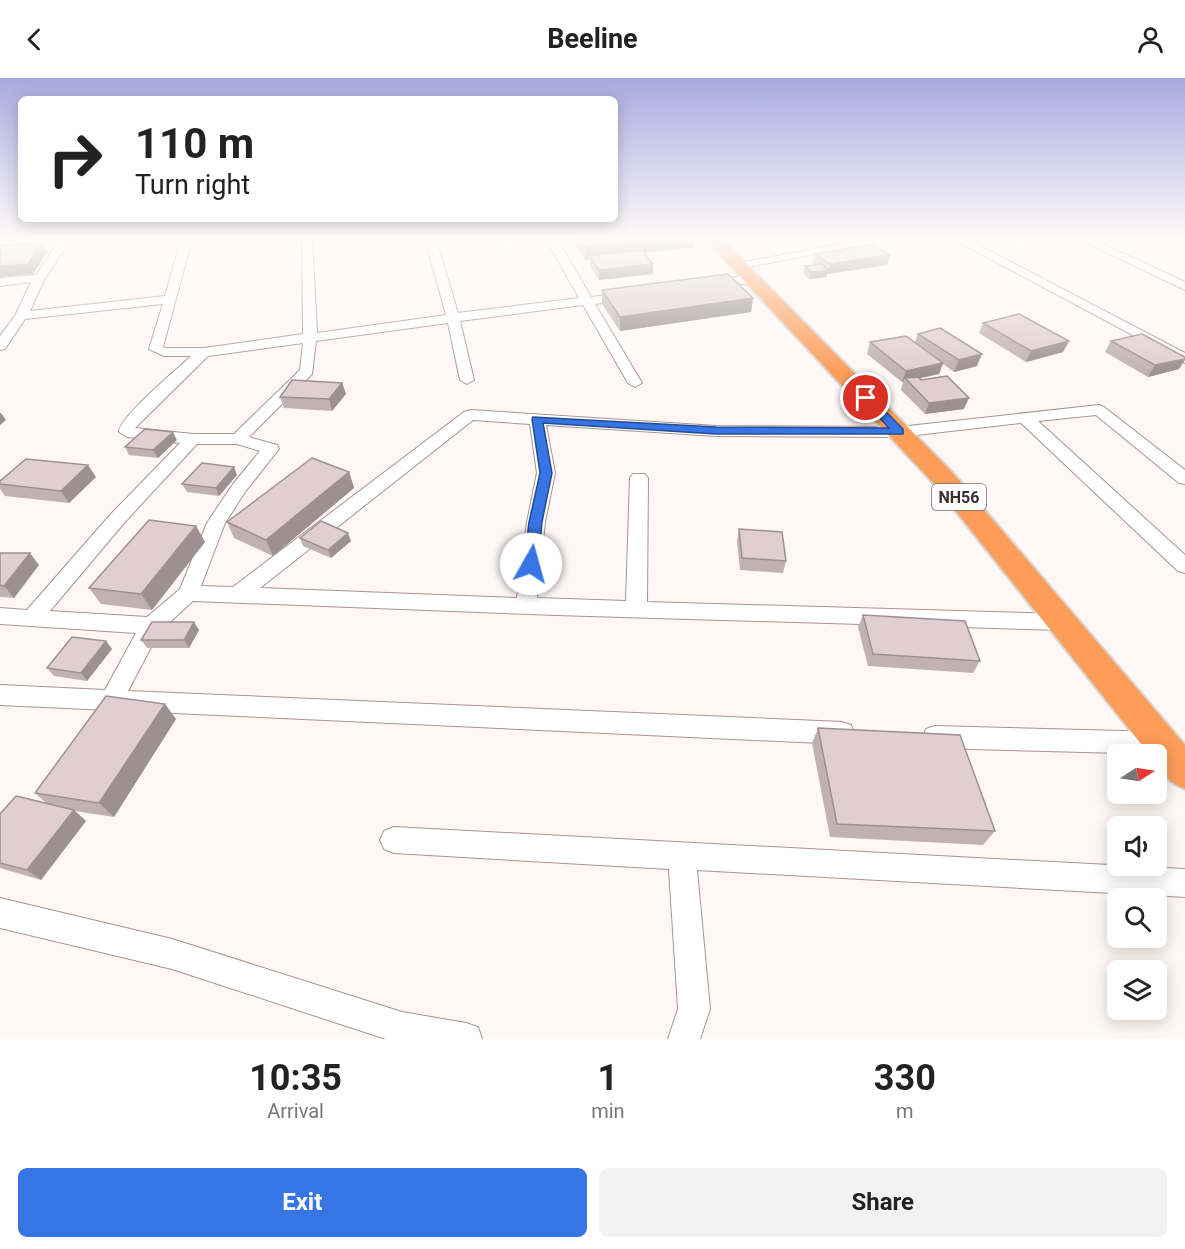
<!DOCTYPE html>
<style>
body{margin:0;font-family:Roboto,sans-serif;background:#f2f2f2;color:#222;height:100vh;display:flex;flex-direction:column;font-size:22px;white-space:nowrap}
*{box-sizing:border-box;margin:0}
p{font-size:20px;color:#767676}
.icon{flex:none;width:33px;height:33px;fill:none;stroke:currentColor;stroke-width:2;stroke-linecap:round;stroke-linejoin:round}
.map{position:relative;height:961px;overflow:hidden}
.side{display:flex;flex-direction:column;background:#fff;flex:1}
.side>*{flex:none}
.guide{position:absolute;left:18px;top:18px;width:600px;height:126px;border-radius:9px;box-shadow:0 3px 15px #0003;background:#fff;color:#222;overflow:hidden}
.needle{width:39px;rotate:78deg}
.controls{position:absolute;left:1107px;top:666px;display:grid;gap:12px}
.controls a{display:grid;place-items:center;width:60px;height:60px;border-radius:9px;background:#fff;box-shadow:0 3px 15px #0003;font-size:30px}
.pin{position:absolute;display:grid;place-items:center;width:51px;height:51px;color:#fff;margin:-26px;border:3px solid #fff;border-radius:50%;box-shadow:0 2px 6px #0007}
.me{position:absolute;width:66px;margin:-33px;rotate:7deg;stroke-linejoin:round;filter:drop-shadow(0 0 4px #0008)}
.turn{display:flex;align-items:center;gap:21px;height:126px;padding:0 18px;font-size:27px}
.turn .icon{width:78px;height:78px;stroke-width:2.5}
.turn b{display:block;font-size:42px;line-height:51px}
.eta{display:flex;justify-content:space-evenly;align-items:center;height:102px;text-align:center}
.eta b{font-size:36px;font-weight:700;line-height:42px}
.primary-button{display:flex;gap:12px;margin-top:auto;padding:12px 18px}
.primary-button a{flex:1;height:69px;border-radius:9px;background:#3775e4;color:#fff;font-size:24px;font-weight:700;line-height:69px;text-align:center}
.primary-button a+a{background:#f2f2f2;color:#222}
header{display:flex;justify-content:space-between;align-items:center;height:78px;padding:0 18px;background:#fff;font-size:27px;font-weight:700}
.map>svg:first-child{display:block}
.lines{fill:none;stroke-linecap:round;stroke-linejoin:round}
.minor-casing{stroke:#a69491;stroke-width:2}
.highway-casing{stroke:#d7d6d5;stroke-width:4}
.minor{fill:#fff;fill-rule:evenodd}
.highway{fill:#fc9d59;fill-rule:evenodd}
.wall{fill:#c1b1b5}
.shaded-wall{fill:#9d9093}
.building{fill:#e0ced2;stroke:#9d9093;stroke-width:1.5}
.route{fill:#3775e4;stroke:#244c94;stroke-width:1.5}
.labels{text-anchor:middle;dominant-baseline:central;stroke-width:6;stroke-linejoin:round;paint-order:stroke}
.shield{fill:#fff;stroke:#736e6d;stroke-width:1.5}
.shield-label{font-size:16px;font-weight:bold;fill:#37302f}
</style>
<header><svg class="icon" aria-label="back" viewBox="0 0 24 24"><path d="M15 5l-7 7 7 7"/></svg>Beeline<svg class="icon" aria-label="person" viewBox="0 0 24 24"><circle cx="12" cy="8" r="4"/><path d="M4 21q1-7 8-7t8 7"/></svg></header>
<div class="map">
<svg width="1185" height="961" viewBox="0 0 1185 961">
<rect width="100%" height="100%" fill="#fff7f5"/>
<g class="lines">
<defs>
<path id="minor" d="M60,161h11l-27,41 -14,31 135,-15 16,-57h11l-29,108 3,1h38l99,-14 -1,-95h10l5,94 129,-18 -21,-76h11l22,74 121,-15 -33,-59h11l34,58 38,-5 6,4 -6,4 -34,4 47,79 -7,4 -7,-4 -45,-78 -123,16 14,59 -7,4 -7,-4 -12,-57 -132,18 -4,33 -63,63 28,8 2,4 -34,43 -20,31 -24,63 32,1 231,-175 6,-2 246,16 183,1 200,-22 5,2 81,63v14l-6,-1 -83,-68 -58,6 147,134v18l-7,-2 -157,-148 -122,14 -183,-1 -170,-11 9,48 -10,49 -8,76 89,3 4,-123 3,-4h12l3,4 -1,124 415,12 8,2 3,6 -3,6 -8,2 -506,-15 -363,-14 -34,31 -31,59 714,31 9,3 3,8 -3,8 -9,3 -842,-39v-20l105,5 31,-57 -136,-9v-16l27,2 83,-95 70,-72 -53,-6 -8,-5c0,-15 59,-63 72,-76h-27l-15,-7 14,-45 -138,15 -20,30 -5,1v-14l15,-20 16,-34 -31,4v-8l36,-3zM303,265l-3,27 -66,64h-41l-58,-6 73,-72zM473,342l57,4 7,49 -10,49 -10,76 -257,-10zM197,366h40l23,7 -27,33 -26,39 -27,66 -33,28 -97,-6 74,-88z
M867,161h25l-153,30 -6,-3 6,-3z
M953,161h14l218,114v10z
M1078,161h15l92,43v8z
M751,197l6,4 -2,3 -47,7 -6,-4 6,-4z
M935,648l226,6 9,3 3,8 -3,8 -9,3 -226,-6 -9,-3 -3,-8 3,-8z
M394,749l791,42v28l-488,-27 13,139 -10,30h-32l10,-30 -9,-140 -275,-16 -10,-4 -4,-9 4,-9z
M0,820l172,41 230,73 64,11 12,4 4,12h-96l-214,-70 -172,-41z"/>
<path id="highway" d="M705,161h17l231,234 232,272v44c-15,-6 -29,-17 -29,-35h-7l-214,-269z"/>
</defs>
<!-- minor casing -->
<use href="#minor" class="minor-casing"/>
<!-- highway casing -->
<use href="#highway" class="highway-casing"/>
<!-- minor -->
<use href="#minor" class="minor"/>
<!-- highway -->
<use href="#highway" class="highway"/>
</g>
<!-- wall -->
<path class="wall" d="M571,161h124l-1,8 -49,6 8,21 -54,6 -9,-14v-7l-5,1 -9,-14v-6l-4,1z
M815,176l72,11 -60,9v3l-18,2 -6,-6 2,-7 10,-1 -2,-1z
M602,212l151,8 -2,14 -131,19 -18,-27z
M983,245l86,18 -6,11 -37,10 -47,-29z
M918,256l59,32 -23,6 -11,-8 -4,10 -19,4 44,31 -39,5 -24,-24 2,-8h-1l-35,-28 3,-12h45z
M1111,263l68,28 -31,8 -43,-25z
M342,305l4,11 -14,17 -48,-3 -4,-11z
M177,362l-19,18 -29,-3 -4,-8z
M349,394l5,16 -81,68 -39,-18 -7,-16z
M237,397l-18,21 -32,-4 -5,-8z
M96,399l-27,26 -64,-7 -5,-7v-8z
M196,448l9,16 -53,68 -51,-6 -12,-16z
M739,451l47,32 -3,12 -43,-3 -3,-29z
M300,460l51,3 -20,17 -28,-12z
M0,475l39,12 -25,33 -14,-1z
M863,537l117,46 -7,12 -105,-7 -10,-39z
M199,552l-10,18h-42l-6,-8z
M106,563l6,8 -25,32 -33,-5 -7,-8z
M176,641l-62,98 -40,-6 12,10 -45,59 -41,-12v-54l47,-10 -12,-11z
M818,650l177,103 -12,14 -153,-8 -18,-94z"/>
<!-- shaded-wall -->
<path class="shaded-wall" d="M651,161h44l-1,8 -102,12 -3,-3 1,3 -5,1v-13z
M42,164l5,10 -14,22 -33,3v-11z
M890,177l-3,10 -59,9 2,-10z
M653,186v10l-54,6v-10z
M828,192l-1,7 -18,2 2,-7z
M753,220l-2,14 -131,19v-14z
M1069,263l-6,11 -37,10 5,-11z
M982,276l-5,12 -23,6 5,-12z
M1185,281v1l-6,9 -31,8 7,-12z
M943,285l-4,11 -32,7 -2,-3 -2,4h-1l4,-11z
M342,305l4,11 -14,17 -3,-12z
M969,320l-5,11 -39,5 4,-11z
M0,335h1l5,7 -6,5z
M173,354l4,8 -19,18 -5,-8z
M88,387l8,12 -27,26 -8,-12z
M234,389l3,8 -18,21 -3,-8z
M349,394l5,16 -81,68 -7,-16z
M196,448l9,16 -53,68 -11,-16z
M348,455l3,8 -20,17 -3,-8z
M30,475l9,12 -25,33 -10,-12z
M194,544l5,8 -10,18 -5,-8z
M106,563l6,8 -25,32 -6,-8z
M165,626l11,15 -62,98 -15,-14z
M74,732l12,11 -45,59 -14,-10z"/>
<!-- building -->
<path class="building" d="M580,161h71l-66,8z
M42,164l-14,22 -28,2v-20z
M873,167l17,10 -60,9 -15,-10z
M642,172l11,14 -54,6 -10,-14z
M822,186l6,6 -17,2 -6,-6z
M728,196l25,24 -133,19 -18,-27z
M1019,236l50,27 -38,10 -48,-28z
M940,250l42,26 -23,6 -41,-26z
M1142,256l43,23v2l-30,6 -44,-24z
M906,258l37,27 -37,8 -36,-29z
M947,298l22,22 -40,5 -24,-25 13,-1 3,3z
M292,302l50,3 -13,16 -49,-2z
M145,351l28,3 -20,18 -28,-3z
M312,380l37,14 -83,68 -39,-18z
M26,381l62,6 -27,26 -61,-7v-3z
M202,385l32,4 -18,21 -34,-4z
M149,442l47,6 -55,68 -52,-6z
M321,443l27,12 -20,17 -28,-12z
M739,451l43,3 4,29 -44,-3z
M0,475h30l-26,33 -4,-1z
M863,537l102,6 15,40 -107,-7z
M152,544h42l-10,18h-43z
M72,559l34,4 -25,32 -34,-5z
M106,618l59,8 -66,99 -64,-10z
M818,650l142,7 35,96 -158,-7z
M16,718l58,14 -47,60 -27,-7v-49z"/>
<!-- sky -->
<linearGradient id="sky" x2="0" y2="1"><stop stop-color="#a7a9df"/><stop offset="0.54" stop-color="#fffbfa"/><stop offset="1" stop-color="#fffbfa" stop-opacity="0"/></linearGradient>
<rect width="1185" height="296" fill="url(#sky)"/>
<!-- route -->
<path class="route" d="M866,317l4,1 33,33v5h-187l-173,-11 9,50 -10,49 -4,42 -7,5 -7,-5 5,-42 11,-49 -8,-54 1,-2 183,10 173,1 -28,-30z"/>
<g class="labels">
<!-- shield labels -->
<rect class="shield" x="932" y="406" width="54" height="26" rx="4.5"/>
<g class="shield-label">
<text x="959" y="419">NH56</text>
</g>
</g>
</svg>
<div class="controls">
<a><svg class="needle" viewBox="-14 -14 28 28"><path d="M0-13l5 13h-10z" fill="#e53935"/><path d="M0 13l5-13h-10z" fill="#767676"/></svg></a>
<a><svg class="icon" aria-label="sound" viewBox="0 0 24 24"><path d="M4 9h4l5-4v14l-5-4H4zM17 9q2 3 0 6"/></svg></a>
<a><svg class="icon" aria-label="search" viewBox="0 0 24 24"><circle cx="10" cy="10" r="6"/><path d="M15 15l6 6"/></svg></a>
<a><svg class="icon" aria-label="layers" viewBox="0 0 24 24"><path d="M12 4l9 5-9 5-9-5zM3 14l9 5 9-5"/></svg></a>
</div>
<div class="pin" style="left:866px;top:320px;background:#d93025"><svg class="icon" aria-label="arrive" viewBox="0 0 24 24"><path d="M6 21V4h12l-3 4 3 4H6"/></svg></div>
<svg class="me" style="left:531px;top:486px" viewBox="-20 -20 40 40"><circle r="19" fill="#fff"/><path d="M0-13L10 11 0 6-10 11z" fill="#3775e4"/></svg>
<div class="guide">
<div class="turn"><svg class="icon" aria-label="right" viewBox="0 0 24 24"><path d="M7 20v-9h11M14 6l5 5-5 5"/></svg><div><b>110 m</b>Turn right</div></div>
</div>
</div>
<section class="side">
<div class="eta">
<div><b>10:35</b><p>Arrival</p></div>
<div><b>1</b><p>min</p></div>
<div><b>330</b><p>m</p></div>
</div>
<div class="primary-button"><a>Exit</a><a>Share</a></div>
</section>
